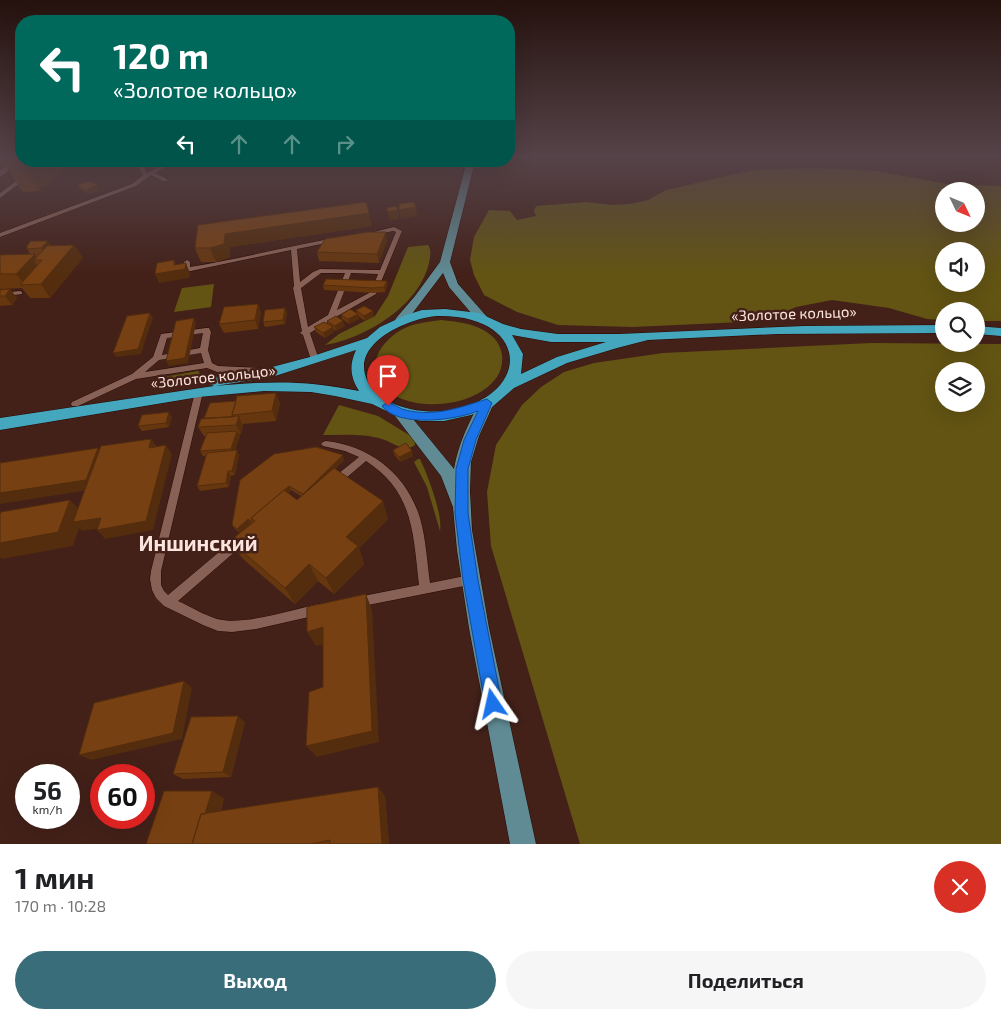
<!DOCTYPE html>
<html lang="ru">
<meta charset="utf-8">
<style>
body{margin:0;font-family:"Exo 2",sans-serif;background:#f6f6f6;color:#202124;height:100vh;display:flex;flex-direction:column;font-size:19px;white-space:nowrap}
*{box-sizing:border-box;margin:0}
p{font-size:16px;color:#757577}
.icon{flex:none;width:28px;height:28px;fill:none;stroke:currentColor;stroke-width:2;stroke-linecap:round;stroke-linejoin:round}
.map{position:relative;height:844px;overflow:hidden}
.side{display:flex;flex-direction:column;background:#fff;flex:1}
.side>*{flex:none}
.guide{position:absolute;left:15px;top:15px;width:500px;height:152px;border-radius:20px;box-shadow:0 5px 20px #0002;background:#00695c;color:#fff;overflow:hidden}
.needle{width:32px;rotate:133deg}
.buttons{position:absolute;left:935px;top:182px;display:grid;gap:10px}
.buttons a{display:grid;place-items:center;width:50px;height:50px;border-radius:50%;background:#fff;box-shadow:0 5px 20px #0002;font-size:25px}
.speed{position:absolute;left:15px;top:764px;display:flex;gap:10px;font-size:25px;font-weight:700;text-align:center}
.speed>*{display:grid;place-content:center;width:65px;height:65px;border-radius:50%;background:#fff;box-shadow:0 5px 20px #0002;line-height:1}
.speed small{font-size:12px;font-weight:400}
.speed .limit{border:8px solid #d22;background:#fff;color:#111}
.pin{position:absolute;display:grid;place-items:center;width:42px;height:42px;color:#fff;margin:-51px -21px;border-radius:50% 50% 50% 0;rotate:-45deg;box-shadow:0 0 5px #0007}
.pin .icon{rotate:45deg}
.me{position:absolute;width:55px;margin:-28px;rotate:349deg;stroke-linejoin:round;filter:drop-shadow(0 0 4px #0008)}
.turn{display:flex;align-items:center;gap:18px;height:105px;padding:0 15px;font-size:22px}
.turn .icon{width:65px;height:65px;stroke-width:2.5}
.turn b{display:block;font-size:35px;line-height:42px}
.lanes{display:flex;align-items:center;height:48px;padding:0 15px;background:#0003;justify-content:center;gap:25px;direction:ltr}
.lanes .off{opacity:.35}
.round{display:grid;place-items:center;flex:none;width:52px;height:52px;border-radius:26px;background:#f6f6f6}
.head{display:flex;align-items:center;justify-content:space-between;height:85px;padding:0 15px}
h1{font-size:30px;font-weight:700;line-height:38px}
.cta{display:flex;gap:10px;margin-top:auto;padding:10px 15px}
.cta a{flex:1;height:58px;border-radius:30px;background:#396d7a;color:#fff;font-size:20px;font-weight:700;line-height:58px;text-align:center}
.cta a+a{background:#f6f6f6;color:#202124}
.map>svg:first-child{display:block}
.green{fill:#635413;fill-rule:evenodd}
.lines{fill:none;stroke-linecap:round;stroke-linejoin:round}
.lane-casing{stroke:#280903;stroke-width:1}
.street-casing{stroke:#280903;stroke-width:1}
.primary-casing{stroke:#280903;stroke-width:1}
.highway-casing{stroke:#280903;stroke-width:1}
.lane{fill:#886156;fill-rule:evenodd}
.street{fill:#886156;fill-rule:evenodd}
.primary{fill:#608b94;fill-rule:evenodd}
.highway{fill:#45a7be;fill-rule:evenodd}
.wall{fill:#66370f;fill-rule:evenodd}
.shaded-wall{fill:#532d0d}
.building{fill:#774012;stroke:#532d0d}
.route{fill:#1a73e8;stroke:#114b97}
.labels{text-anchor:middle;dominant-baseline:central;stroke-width:5;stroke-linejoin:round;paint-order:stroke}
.street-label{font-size:15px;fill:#fde5df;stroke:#432119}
.near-quarter-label{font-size:21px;font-weight:bold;fill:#fde5df;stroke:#432119}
</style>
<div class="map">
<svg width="1001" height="844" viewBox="0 0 1001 844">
<rect width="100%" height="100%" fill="#432119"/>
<!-- green -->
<path class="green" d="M815,168l61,3 72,13 53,2v135h-25v-10h-32v9l-17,-1 -38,-11 -57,-8 -36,7 -32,14 -131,6 -75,-2 -41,-13 -33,-17 -10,-20 -4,-15 4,-23 15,-27 21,1 7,9 19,-4 -2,-5 2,-5 50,-4 27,3 17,-1 18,-4 18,-10 87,-20zM944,191h32v33h-32zM944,251h32v33h-32z
M428,245c4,5 2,12 1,18 -10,43 -63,75 -104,82l14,-11 36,-18 13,-20 20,-49z
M214,284l-3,23 -37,5 8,-24z
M441,320c23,2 57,7 61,35 1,8 -1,16 -5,22 -19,27 -66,33 -95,22 -38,-16 -33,-50 -1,-69 12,-7 26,-8 40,-10z
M871,343l130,1v500h-421l-89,-298 -4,-54 9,-47 26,-40 19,-18 23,-15 30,-9 69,-10zM944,371h32v33h-32z
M198,371l2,3 -4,4 -43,7 -2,-1 7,-6z
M339,405l39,11 36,22 1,7c-10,8 -23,-3 -33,-6 -19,-6 -40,-4 -59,-4z
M418,459h2c8,17 23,56 20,72l-13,-44 -13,-25z"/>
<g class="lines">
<defs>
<path id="lane" d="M132,161c9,0 11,4 15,12l24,-12h6l-22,12 12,6v2h-4l-12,-6 -15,11 -136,51v-4l132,-49 11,-9 -5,-9z
M23,176l5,1 -28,21v-5z
M394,227l8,4 -26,63 -42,24 -24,15 9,27 -4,3 -4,-3 -8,-25 -3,-2 2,-2 -9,-43 1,-2 -3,-36 -105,22 -3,-2 1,-8 3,-2 3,2v5c48,-8 96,-20 144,-29l3,2 -1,1 -39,8 3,33 13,-10 7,-3 60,1 16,-38 -3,-1 -25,5 -3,-2zM321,273h24l-17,42 -20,12 -7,-39zM351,273l27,1 -7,18 -34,18z
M20,291l2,1v2l-22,3v-4z
M206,328h3l2,4 -3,18 4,13 6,3 44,2 4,3 -1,2 -48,-1 -10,-4 -71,11 -58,27h-6l-1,-2 1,-2 60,-28 21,-17 8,-23zM203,333l-3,15 -38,7 5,-17zM201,353l3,10 -59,9 14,-12z
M199,389l4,3 -42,179v14l3,6 4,4 69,-58 4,-2 4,2 1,3 -1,3 -67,58c13,6 26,14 39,18 27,7 74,-9 101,-15l4,2 2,4 -2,4 -66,15 -24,3 -14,-1 -15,-6 -39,-19 -8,-8 -4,-8 -2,-11 1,-8 44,-179z
M326,441c45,5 81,34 94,77 6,21 7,43 10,65l40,-8 4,1 2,4 -2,4 -116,23 -4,-1 -2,-4 2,-4 4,-1 61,-12c-6,-51 -5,-93 -53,-124l-27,23 -3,1 -3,-1 -2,-3 2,-3 26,-21 -14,-6 -22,-5 -2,-2 2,-2z"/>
<path id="street" d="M17,157h4l1,4 -22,16v-7z"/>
<path id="primary" d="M467,161h8l-25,101 8,22 30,34 -2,3h-8l-29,-34 -6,-14 -38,50h-8l-2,-3 2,-3 18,-21 25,-34z
M487,398l5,1 2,4 -15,33 -8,26 -1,29 2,39 17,98 47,216h-26l-41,-216 -12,-78 -4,-43 -12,-31 -49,-64 2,-4 5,-1 5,1 50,61c4,-24 15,-48 28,-70z"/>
<path id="highway" d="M445,309l34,4 24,11 18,5 37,5h61l185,-8 140,-1v8l-167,1 -129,6 -31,8 -50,15 -53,25 -22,19 -21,8 -27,6h-22l-23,-4 -27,-13 -37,-8 -24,-4 -47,-1 -65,6 -199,33v-12l214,-32 -5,-2 -2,-3 2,-3 63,-11 38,-10 57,-19 13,-11 26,-12 16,-5zM437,316c96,-2 96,84 7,95 -27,3 -72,-6 -79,-37 -9,-34 46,-56 72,-58zM512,335l39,7h55l-49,15 -36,17 2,-20zM356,350c-7,15 -6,27 3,41 -53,-11 -90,-10 -144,-5l57,-9z
M976,326l25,2v8l-25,-2z"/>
</defs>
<!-- lane casing -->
<use href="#lane" class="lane-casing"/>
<!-- street casing -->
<use href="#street" class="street-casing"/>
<!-- primary casing -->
<use href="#primary" class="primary-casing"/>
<!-- highway casing -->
<use href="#highway" class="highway-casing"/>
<!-- lane -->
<use href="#lane" class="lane"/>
<!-- street -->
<use href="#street" class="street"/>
<!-- primary -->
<use href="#primary" class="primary"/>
<!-- highway -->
<use href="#highway" class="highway"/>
</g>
<!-- wall -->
<path class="wall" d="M0,157h21l18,34 -16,1 -3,-4 -15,-23 -5,4z
M77,185h21l2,5 -11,4 -9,-5z
M369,213l3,13 -142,21v10l-14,5h-15l-6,-14z
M387,241l-8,22 -60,-2 -2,-9z
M74,245l9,13 -33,40h-20l-8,-10 -22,1v-34l30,-1 -4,-7z
M323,285h65l-3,7 -11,1 -50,-3z
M10,289l7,9 -5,7 -12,1v-16z
M356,310l18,6 -9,5 -7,-5 1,3 -10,5 -7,-5 -1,-4 16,-1z
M287,312l-2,12 -20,3 -2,-5z
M261,313l-3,16 -34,4 -5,-9z
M327,321l18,5 -9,5 -3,-2 1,3 -9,6 -9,-6 -2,-5 14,-3z
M280,403l-4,18 -34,3 1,2 -2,8h-2l1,2 -5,14 4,5 -4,20 -4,1 -2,11 -29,4 -3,-5 9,-30h-3l-3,-5 6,-15h-2l-6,-9 3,-8z
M172,417l-3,10 -27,4 -4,-5z
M393,450l20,6 -13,6 -6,-8z
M344,460l-9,9 53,50 -29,29 5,16 -30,30 -16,-13 -23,23 -53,-46 -12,-17 10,-8 -5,-4 -3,-4 8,-45zM291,490l10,6 -4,4 -9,-7z
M245,722l-14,55 -48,2 -10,-5z
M378,787l7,9 4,48h-243l78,-46 -3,13z"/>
<!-- shaded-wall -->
<path class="shaded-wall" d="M21,157v4h54l-36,30 -20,-32z
M0,158l5,7 -5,4z
M98,185l2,5 -11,4 -3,-4z
M416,207l1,9 -16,3 -2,-9z
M398,210l1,9 -10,1 -1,-8z
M369,213l3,13 -142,21v10l-14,5 -6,-14 15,-14z
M386,232l1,9 -8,22 -2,-9z
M48,241l9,13 -7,8 -9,-14z
M74,245l9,13 -33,40 -9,-14z
M35,254l4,6h-5l7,11 -17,13 -8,-10z
M174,260l5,9 7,-6 4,10 -1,5 -30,5 -4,-9 19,-9z
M387,281l1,4 -3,7 -1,-5z
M10,289l7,9 -5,7 -7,-9z
M258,304l3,9 -3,16 -3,-9z
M285,308l2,4 -2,12 -2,-4z
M373,311l1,5 -9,5 -1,-5z
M150,313l3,5 -12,36 -25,3 -3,-4z
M358,314l1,5 -10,5 -1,-5z
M194,318l2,5 -8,40 -19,3 -3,-5z
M343,321l2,5 -9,5 -1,-5z
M333,327l1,5 -9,6 -2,-5z
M276,393l4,10 -4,18 -4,-10z
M169,412l3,5 -3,10 -3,-4z
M239,416l4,10 -2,8 -5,-9z
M237,431l3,5 -6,18 -3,-5z
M151,439l7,9h-9z
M166,445l6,9 -19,76 -48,9 -8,-9z
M98,448l8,10 -11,31 -95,15v-11z
M237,450l2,5 -4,20 -3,-4z
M412,451l1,5 -13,6 -1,-5z
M343,455l1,5 -39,38 -2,-4z
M228,471l3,5 -2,11 -3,-4z
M289,486l2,4 -35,33 -1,-2z
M70,500l14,14 17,4 8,9 -27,4 -3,-3 -6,18 -71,13 -2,-2v-14z
M383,501l5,18 -29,29 5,16 -30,30 -8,-16 20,-41z
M248,519l3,4 -11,10 -3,-4z
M309,564l9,17 -23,23 -10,-16z
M366,594l6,16 7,132 -62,15 -11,-11z
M323,627l9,15 -16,4 -9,-14z
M184,681l8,7 -10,51 -91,21 -12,-5z
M238,716l7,6 -14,55 -8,-5z
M378,787l7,9 4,48h-7z
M212,791l12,7 -13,46h-15z"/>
<!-- building -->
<path class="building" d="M0,157h21l-2,2h-17z
M89,181l9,4 -12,5 -9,-5z
M366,202l3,11 -144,21 -1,10 -14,4h-15l3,-23z
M413,202l3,5 -17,3v-6z
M396,206l2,4 -10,2 -2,-4z
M368,232h18l-9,22 -60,-2 8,-13z
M31,241h17l-7,7 -15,1 2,-2h-2z
M74,245l-33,39 -21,1 22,-25h-8l13,-14z
M35,254l-19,20h-16v-19z
M174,260v5l12,-2 -1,6 -30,5 2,-11z
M326,279l61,2 -3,6 -11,1 -50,-3z
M10,289l-5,7h-5v-6z
M258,304l-3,16 -36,4 5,-17z
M364,306l9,5 -9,5 -8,-6z
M285,308l-2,12 -20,2 2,-12z
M350,309l8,5 -10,5 -7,-4z
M150,313l-12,36 -25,4 14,-37z
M336,316l7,5 -8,5 -8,-5z
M194,318l-9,40 -19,3 10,-40z
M324,322l9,5 -10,6 -9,-6z
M276,393l-4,18 -40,4 5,-19z
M236,401l-4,14 1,2 -29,1 6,-15z
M169,412l-3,11 -28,3 4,-11z
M239,416l-3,9 -38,2 3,-8z
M237,431l-6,18 -31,2 7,-18z
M151,439l-2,9 17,-3 -20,76 -49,9 4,-12 -28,4 28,-76z
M406,443l6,8 -13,6 -6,-7z
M316,447l27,8 -40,39 -14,-8 -12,10 -26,22 1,2 -1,1 -3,-2 -11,10 -5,-4 8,-45 34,-26z
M98,448l-12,32 -86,13v-30z
M237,450l-5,21h-4l-2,12 -29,3 10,-33z
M334,468l49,33 -37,36 12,9 -32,32 -17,-14 -24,24 -55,-47 25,-20 -4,-3 33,-28 13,10z
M70,500l-12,32 -58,11v-29l1,-2z
M366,594l6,137 -66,15 3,-54 14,-5v-60l-16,5v-25z
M184,681l-11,52 -94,22 15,-52z
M238,716l-15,56 -50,2 18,-57z
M378,787l4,57h-52v-4l-18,4h-120l9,-30z
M164,791h48l-7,23h-4l-9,30h-46z"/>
<!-- sky -->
<linearGradient id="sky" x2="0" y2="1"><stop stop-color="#25120e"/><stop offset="0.57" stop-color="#554349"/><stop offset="1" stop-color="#554349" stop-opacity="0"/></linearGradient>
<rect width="1001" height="275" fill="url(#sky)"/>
<!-- route -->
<path class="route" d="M487,399l5,4 -16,37 -8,29v44l10,67 24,124 -3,6 -6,2 -6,-2 -2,-6 -22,-124 -8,-67 1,-44 8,-29 14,-29c-22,9 -80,17 -96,-5l6,-4c5,2 9,5 14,7 30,9 56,-1 85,-10z"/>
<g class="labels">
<!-- street labels -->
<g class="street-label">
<text transform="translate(794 313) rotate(-2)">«Золотое кольцо»</text>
<text transform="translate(213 376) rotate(-6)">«Золотое кольцо»</text>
</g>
<!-- near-quarter labels -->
<g class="near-quarter-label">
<text x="198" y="542">Иншинский</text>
</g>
</g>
</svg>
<div class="buttons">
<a><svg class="needle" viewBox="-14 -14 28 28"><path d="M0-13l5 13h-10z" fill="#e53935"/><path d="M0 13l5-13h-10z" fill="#757577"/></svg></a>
<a><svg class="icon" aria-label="sound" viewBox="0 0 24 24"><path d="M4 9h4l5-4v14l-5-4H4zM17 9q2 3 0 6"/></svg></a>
<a><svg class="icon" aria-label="search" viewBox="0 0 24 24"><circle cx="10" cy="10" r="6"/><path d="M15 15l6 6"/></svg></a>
<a><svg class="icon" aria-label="layers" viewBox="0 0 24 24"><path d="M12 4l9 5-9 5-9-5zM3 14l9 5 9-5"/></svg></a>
</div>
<div class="speed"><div>56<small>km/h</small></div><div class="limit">60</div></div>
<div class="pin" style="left:388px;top:406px;background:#d93025"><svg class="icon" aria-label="arrive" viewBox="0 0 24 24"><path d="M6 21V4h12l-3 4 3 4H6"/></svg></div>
<svg class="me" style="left:493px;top:704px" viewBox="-20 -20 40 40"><path d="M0-17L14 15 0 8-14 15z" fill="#1a73e8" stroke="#fff" stroke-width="4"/></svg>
<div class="guide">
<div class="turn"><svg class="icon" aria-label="left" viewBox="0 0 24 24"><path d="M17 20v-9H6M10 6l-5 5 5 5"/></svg><div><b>120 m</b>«Золотое кольцо»</div></div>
<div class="lanes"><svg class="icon" aria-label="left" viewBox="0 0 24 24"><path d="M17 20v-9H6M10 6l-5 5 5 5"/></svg><svg class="icon off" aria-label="ahead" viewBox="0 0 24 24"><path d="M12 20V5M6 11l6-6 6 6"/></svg><svg class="icon off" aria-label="ahead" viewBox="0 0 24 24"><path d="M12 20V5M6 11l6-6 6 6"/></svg><svg class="icon off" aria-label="right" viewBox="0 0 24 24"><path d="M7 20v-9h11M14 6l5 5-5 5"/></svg></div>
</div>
</div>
<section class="side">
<div class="head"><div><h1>1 мин</h1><p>170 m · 10:28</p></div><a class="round" style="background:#d93025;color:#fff"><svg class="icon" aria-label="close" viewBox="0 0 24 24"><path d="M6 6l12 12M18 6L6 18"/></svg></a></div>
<div class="cta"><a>Выход</a><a>Поделиться</a></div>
</section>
